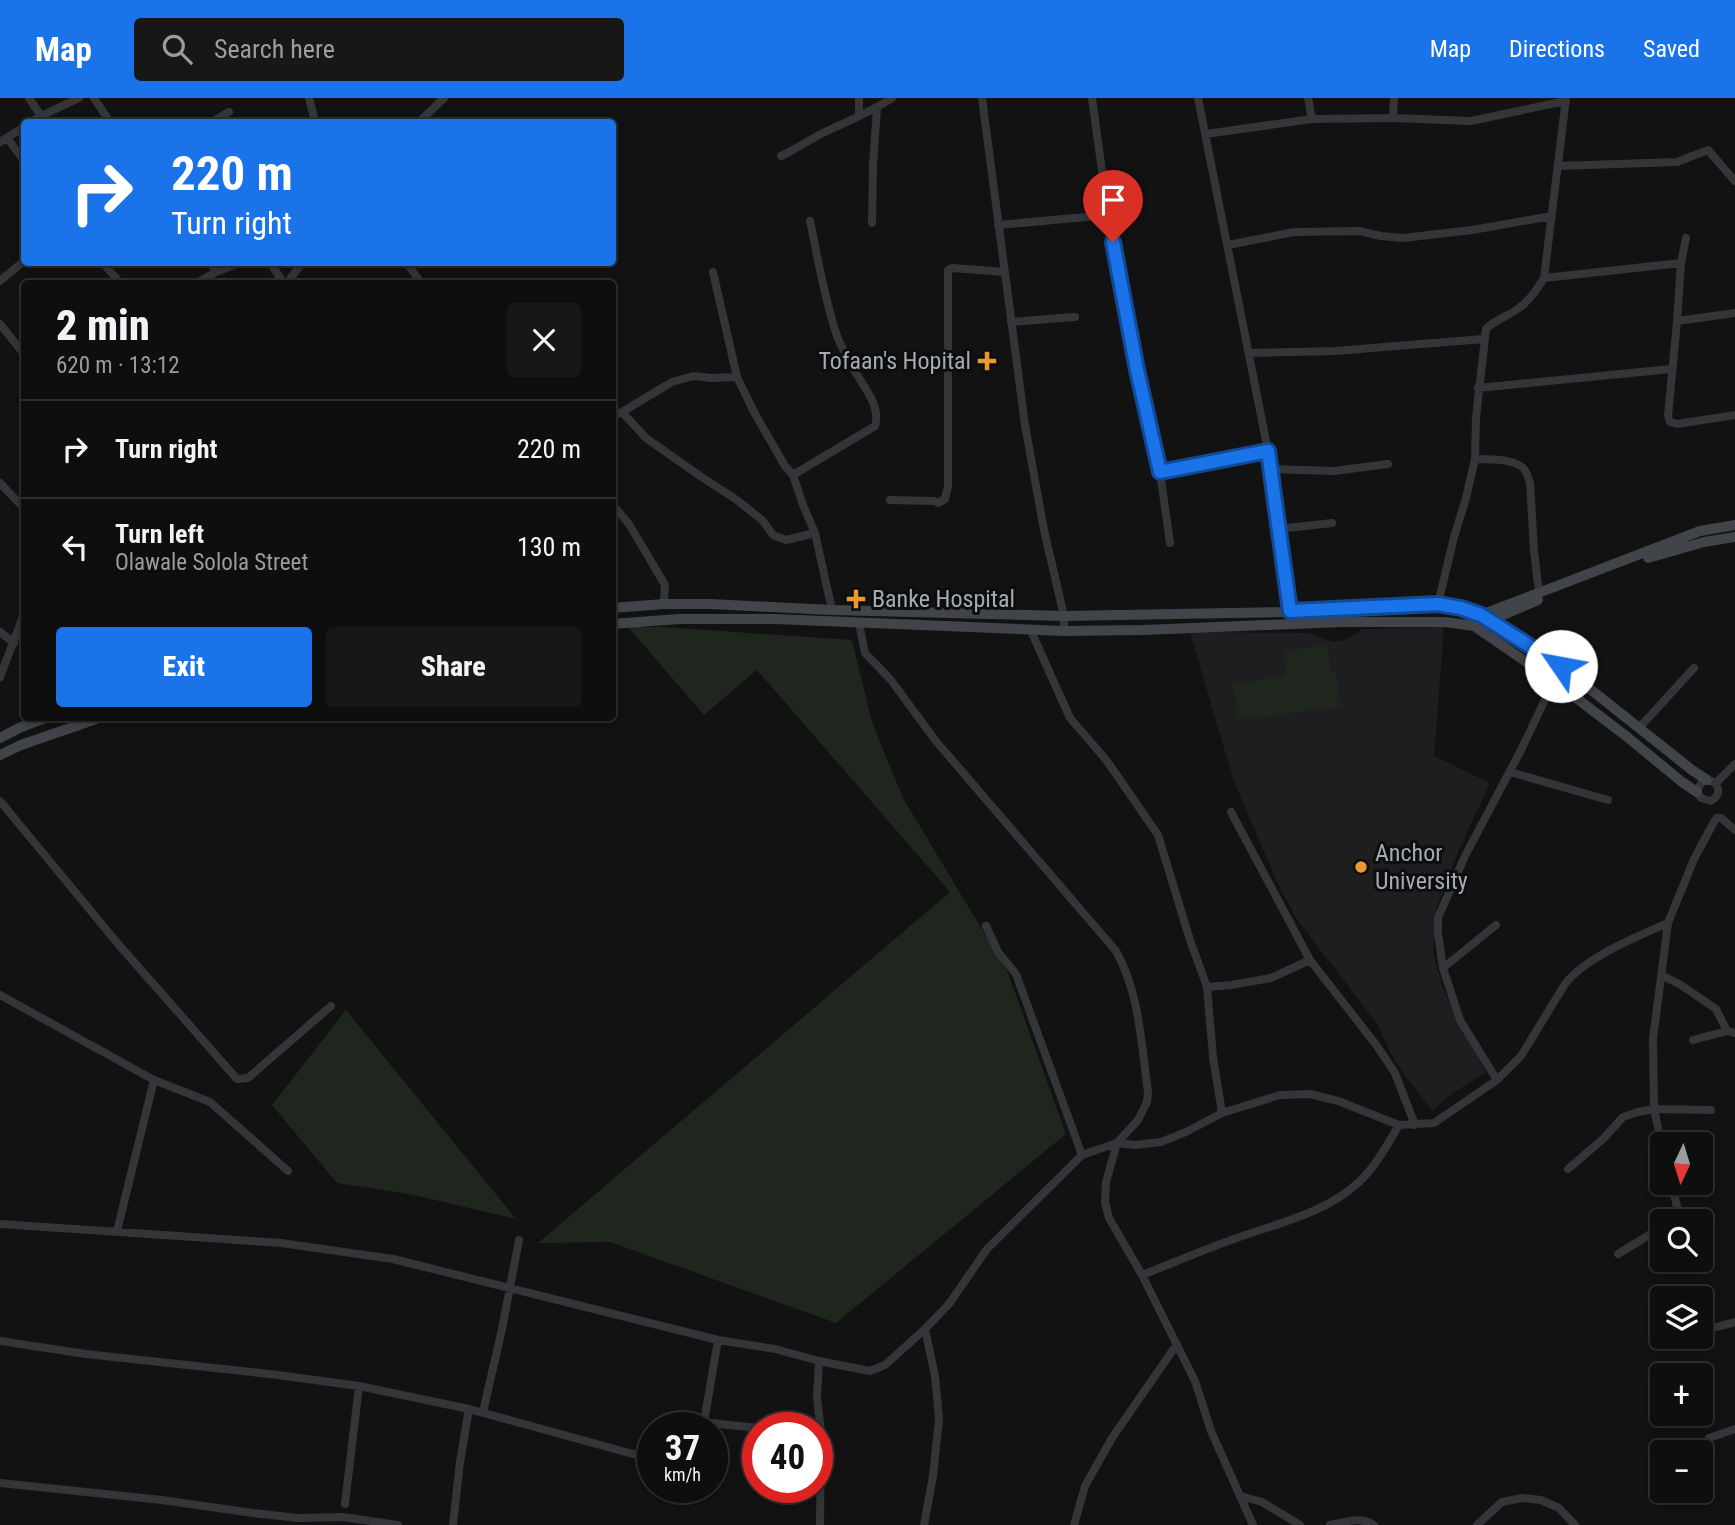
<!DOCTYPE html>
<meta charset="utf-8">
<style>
body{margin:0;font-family:"Roboto Condensed",sans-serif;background:#171717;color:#f1f3f6;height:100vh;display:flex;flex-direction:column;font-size:26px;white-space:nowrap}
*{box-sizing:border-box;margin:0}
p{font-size:23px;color:#9b9c9e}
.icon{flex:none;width:38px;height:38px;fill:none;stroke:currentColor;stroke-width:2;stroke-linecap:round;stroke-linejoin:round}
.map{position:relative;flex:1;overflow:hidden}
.sheet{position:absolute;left:21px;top:182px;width:595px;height:441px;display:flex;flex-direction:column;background:#0e0e0e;border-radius:7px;box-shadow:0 4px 10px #0003,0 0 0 2px #2e2e2e}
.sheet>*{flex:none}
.top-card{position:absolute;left:21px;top:21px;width:595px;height:147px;border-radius:7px;box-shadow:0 4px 10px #0003,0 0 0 2px #2e2e2e;background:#1a73e8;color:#fff;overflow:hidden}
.needle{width:46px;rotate:184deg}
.controls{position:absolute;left:1650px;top:1034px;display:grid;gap:14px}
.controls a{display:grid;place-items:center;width:63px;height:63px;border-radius:7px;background:#0e0e0e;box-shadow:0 4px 10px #0003,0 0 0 2px #2e2e2e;font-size:35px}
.speed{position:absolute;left:637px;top:1314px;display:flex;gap:14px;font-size:35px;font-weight:700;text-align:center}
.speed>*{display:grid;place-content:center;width:91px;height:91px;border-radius:50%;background:#0e0e0e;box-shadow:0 4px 10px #0003,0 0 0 2px #2e2e2e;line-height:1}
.speed small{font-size:18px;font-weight:400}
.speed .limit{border:10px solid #d22;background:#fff;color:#111}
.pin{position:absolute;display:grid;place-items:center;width:60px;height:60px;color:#fff;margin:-72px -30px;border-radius:50% 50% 50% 0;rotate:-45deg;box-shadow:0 0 7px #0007}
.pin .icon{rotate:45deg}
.me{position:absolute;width:77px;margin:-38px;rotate:303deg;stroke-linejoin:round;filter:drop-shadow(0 0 5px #0008)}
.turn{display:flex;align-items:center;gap:24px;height:147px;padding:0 35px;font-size:32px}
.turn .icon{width:91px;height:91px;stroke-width:2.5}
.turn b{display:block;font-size:49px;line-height:60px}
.round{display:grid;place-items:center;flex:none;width:74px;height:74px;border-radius:7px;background:#171717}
.summary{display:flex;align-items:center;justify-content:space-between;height:119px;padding:0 35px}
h1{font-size:42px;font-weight:800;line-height:52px}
.primary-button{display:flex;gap:14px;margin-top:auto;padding:14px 35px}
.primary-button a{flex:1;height:80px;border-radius:7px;background:#1a73e8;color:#fff;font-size:28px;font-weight:800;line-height:80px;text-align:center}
.primary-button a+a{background:#171717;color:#f1f3f6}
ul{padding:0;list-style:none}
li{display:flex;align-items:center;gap:21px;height:98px;padding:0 35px;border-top:2px solid #2e2e2e}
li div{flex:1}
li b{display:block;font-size:26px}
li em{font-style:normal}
header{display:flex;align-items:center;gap:42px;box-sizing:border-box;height:98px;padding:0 35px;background:#1a73e8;color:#fff}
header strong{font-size:33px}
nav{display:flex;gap:38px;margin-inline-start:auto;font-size:24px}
.search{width:490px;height:63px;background:#171717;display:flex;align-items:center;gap:18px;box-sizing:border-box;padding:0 24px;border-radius:7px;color:#9b9c9e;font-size:26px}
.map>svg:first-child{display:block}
.built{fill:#1e1e20}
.green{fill:#1e261e}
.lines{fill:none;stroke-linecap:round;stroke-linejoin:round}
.street{stroke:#333538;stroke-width:8}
.secondary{stroke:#414448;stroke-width:10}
.route-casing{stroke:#114b97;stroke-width:18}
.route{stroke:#1a73e8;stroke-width:12}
.poi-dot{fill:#ed9731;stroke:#0d0d0e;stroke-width:2.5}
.labels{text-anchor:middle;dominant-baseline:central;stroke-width:6;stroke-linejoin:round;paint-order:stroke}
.poi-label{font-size:24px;fill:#a4abb4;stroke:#0d0d0e;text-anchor:start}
</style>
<header>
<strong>Map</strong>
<div class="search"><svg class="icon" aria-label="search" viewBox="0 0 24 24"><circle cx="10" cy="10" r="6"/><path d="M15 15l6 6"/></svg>Search here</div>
<nav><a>Map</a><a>Directions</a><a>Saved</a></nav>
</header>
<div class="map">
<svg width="1735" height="1427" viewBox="0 0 1735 1427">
<rect width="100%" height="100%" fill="#121213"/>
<!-- built -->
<path class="built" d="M1444,529l-10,129 56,27 -32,69 -21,55 -4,46 10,35 43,84 -33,21 -21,18 -37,-50 -18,-37 -81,-106 -19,-36 -43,-100 -44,-150 120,1 23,9 12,-2 18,-11z"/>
<!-- green -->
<path class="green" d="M628,529h36l188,13 20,82 31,76 105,175 58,161 -230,189 -226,-81 -72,1 412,-351 -193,-222 -53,45z
M1327,547l4,27 5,-1 4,36 -104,13 1,-15 -4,-21 53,-8 -2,-25z
M346,912l170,209 -107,-25 -72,-11 -65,-78z"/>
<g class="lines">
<!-- street -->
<path class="street" d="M29,0l12,18
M94,0l16,24
M309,0l6,24
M982,0l43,327 19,105 20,86v15
M1092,0l16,117 29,155 23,102 10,71
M1198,0l70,353 22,161
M1308,0l4,21
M859,17v-17
M1393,20l1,-20
M31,24l10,-6 38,-18
M212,24l17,-10
M419,24l25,-24
M1206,36l106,-15 81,-1 78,3 94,-20
M8,41l16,22
M0,44l24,-15
M781,58c14,-6 26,-15 40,-22 24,-12 49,-21 71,-36
M1558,68l119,-4 31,-12 27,31
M872,125l1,-58 4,-57
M998,127l110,-10
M1686,140l-5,25 -4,58 -9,95 2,6 7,2 58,-9
M1228,147l66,-13 65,-1 22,5 22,2 69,-8 80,-14
M102,164l19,22
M210,164l6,10
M270,164l14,22
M406,164l16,22
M713,174l24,105 17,35 31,54 8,9 10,30 12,28 17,77
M1544,180l137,-15
M0,183l24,-20
M195,186l21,-12 26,-10
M286,186l17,-22
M1677,223l58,-8
M1011,224l64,-5
M0,226l24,30
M1249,255l86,-2 149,-12
M1478,290l193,-19
M622,314l24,26 57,40 34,22 26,21 10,14 13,5 29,-7
M612,318l10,-4 50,-30 21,-6 18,2 26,-1
M1475,361c15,1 35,-1 47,8 5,4 6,10 8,16l4,68 5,41
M1270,371l64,2 54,-7
M1160,374l108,-21
M793,377l82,-49c7,-22 -16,-44 -25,-64 -5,-9 -11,-19 -14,-29 -12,-36 -18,-75 -26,-112
M0,385l19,20 5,3
M890,402l44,1 4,2 7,-4 3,-13v-216l4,-2 52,4
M612,406l17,20 36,61 -1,19
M1278,431l54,-6
M1438,506l16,-67 12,-39 9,-39 1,-42 10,-88c8,-9 23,-13 33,-21 11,-8 18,-19 25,-30l22,-180
M859,525l6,30 26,27 44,60 181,211c24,43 25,93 32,141l-1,10 -9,18 -21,23 -11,39 -1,20 4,16 33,57 53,106 16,50 42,94
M1031,533l39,87 37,43 51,74 32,105 17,47 6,70 9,56
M0,534l14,11
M0,579l24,-63
M1639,630l55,-60
M1510,674l98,28
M1707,682c13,2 15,14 4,21l-10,-3 -4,-6 4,-9z
M1716,685l19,-19
M0,703l119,144 118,134 11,-1 83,-72
M1231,714l79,148 67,86 18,27 20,52
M986,828l12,26 18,22 66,181
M1443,870l53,-43
M1661,877l20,10 35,24 11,22
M1207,889l24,-2 40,-7 39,-18
M0,897l154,85 56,22 78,69
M1693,942l34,-9 8,2
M1497,982l-37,-60 -17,-52 -5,-35v-15l27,-62 56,-106 33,-69
M1662,1048l-8,-37 -1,-70 15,-116 26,-64 21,-39 2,-2h4l14,12
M1568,1071l36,-31 19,-21 15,-5 16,-3 57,1
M1671,1085l8,31 -2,3 -4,5
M0,1126l281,19 112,16 325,81 57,9 44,12 51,10 15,-6 40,-36 24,-25 38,-55 95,-94 35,-12 18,2 26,-3 25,-10 36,-19 58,-18 30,-1 28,7 61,24 35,-2 63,-43 24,-24 44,-72c21,-27 71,-47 103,-61
M117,1133l37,-151
M1618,1156l44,-27
M1142,1177c31,-12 63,-26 95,-37 41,-15 89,-25 122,-56 17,-16 28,-37 40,-57
M1701,1233l34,-9
M0,1243l86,13 192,21 81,11 110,23 164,45 20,3
M1659,1245l21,-6
M819,1263l-2,36 4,35 -1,93
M483,1314l19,-83 17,-89
M704,1324l14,-82
M678,1330l8,-6 6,-1 66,7
M1709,1340l26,-9
M0,1385l162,17 91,13 45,5 45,-1 55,8
M1240,1398l22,6 38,23
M345,1406l14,-118
M453,1427l7,-63 9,-53
M924,1427l9,-49 6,-57 -4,-43 -10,-47
M1074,1427l11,-39 27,-48 65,-94
M1330,1427c16,-3 30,-9 44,0
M1477,1427l25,-23 20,-4 19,2 18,8 16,17"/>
<!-- secondary -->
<path class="secondary" d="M1648,460l56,-16 31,-5
M612,510l52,-4h46l122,6 232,6 226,-4 148,-8 23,4 20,7 8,6 15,8 57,37 131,104 15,10
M1481,517l219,-84 35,-6
M1489,523l49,-21
M612,526l67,-5h96l289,12 79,-1 199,-8h103l29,4 80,55 72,55 56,46 15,10
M0,640l19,-10 26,-10
M0,657l21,-10 78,-27"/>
</g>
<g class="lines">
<defs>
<path id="route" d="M1113,144l24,128 23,102 108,-21 22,160 148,-7 23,4 20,7 80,51"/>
</defs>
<!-- route casing -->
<use href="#route" class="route-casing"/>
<!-- route -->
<use href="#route" class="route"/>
</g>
<!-- markers -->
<g class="poi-dot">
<path d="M983.5 252.5h7v7h7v7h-7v7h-7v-7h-7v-7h7z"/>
<path d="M852.5 490.5h7v7h7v7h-7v7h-7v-7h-7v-7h7z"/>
<circle cx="1361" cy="769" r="7"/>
</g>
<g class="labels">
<!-- poi labels -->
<g class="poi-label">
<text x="971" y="263" text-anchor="end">Tofaan's Hopital</text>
<text x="872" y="501">Banke Hospital</text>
<text x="1375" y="755">Anchor<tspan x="1375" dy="28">University</tspan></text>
</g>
</g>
</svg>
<div class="controls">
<a><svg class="needle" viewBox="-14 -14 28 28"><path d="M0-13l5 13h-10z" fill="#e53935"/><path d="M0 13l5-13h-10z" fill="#9b9c9e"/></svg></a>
<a><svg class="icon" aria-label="search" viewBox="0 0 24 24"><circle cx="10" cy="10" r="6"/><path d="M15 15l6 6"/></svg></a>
<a><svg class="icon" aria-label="layers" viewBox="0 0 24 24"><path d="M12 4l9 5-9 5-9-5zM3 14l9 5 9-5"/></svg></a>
<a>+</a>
<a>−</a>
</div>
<div class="speed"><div>37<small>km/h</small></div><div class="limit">40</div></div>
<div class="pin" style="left:1113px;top:144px;background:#d93025"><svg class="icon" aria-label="arrive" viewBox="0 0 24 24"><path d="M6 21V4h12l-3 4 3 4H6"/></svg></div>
<svg class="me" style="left:1561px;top:568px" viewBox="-20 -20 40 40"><circle r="19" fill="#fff"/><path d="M0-13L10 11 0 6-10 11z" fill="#1a73e8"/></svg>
<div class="top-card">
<div class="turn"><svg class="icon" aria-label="right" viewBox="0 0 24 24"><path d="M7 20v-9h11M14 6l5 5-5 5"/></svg><div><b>220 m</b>Turn right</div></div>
</div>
<section class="sheet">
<div class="summary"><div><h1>2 min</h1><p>620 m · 13:12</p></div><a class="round"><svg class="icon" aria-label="close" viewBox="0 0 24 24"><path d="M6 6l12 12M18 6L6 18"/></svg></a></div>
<ul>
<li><svg class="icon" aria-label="right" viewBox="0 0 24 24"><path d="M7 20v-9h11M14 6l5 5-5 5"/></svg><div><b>Turn right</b></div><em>220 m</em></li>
<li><svg class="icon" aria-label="left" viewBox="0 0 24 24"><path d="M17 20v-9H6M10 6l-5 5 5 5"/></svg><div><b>Turn left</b><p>Olawale Solola Street</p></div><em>130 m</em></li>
</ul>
<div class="primary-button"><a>Exit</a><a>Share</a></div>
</section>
</div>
